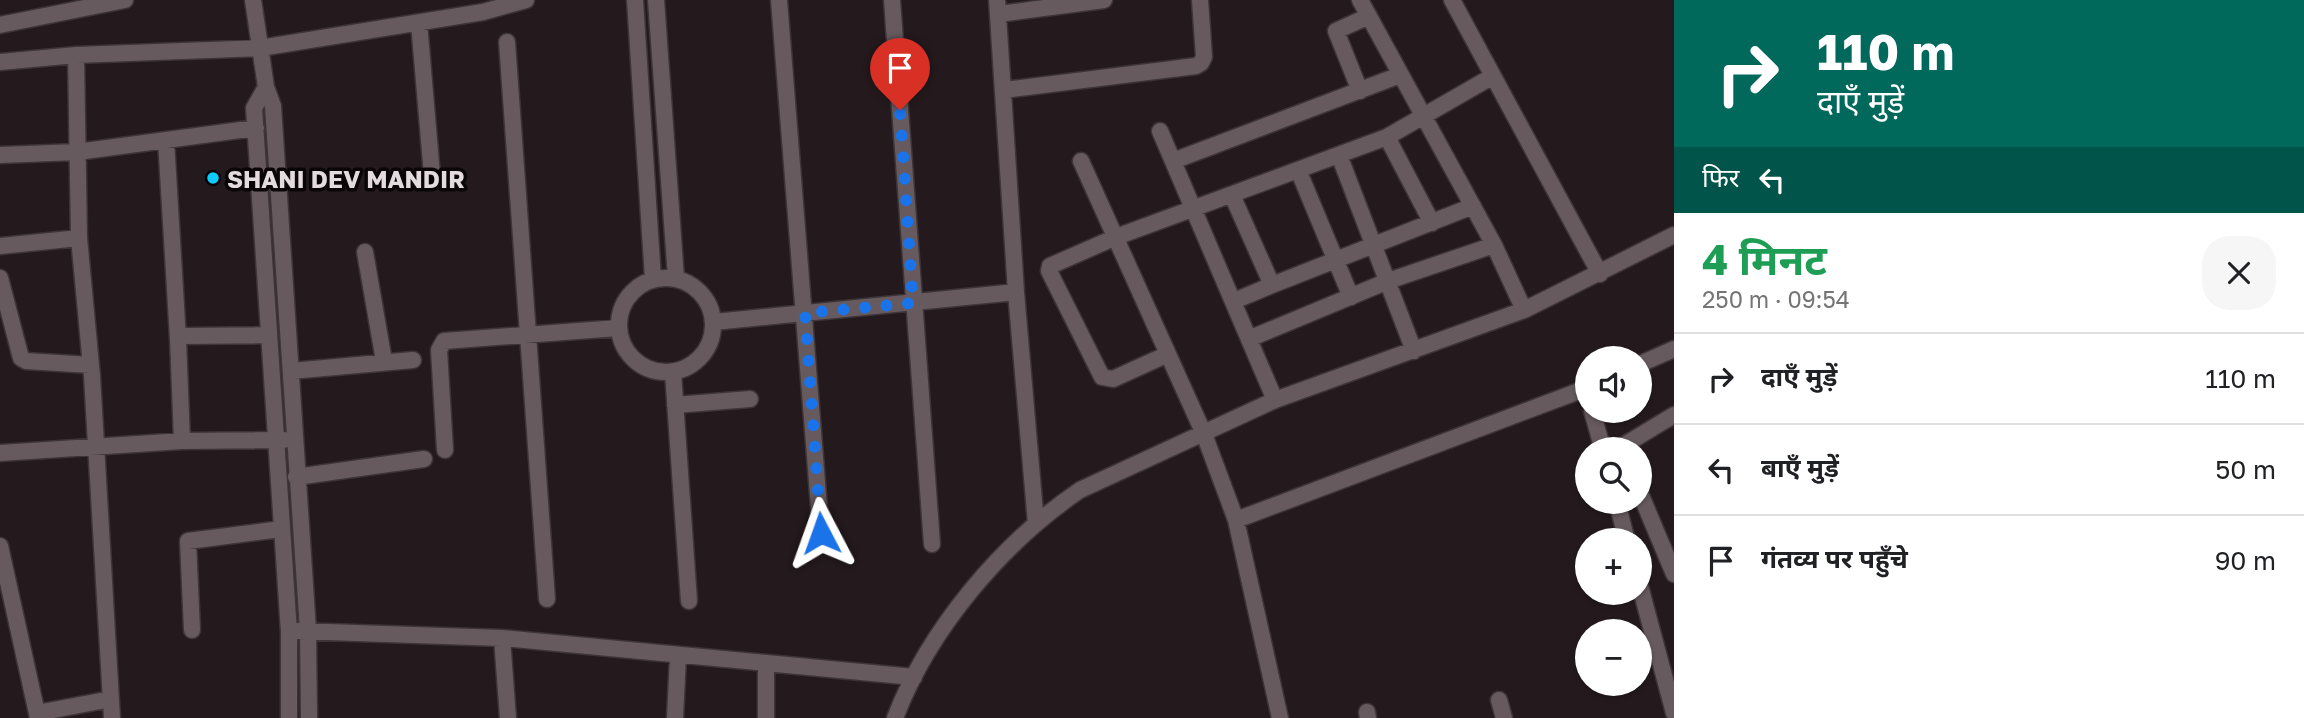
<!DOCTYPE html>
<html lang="hi">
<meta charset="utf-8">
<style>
body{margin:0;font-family:"Golos Text","Noto Sans Devanagari",sans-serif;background:#f6f6f6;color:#202124;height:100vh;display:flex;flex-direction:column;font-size:26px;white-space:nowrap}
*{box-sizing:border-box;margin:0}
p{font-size:23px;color:#757577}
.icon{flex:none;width:38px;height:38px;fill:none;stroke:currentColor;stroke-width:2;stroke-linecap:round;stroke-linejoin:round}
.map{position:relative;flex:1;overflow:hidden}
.drawer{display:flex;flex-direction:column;background:#fff;width:630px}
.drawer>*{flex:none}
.top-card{background:#00695c;color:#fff;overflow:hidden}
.controls{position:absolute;left:1575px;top:346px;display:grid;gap:14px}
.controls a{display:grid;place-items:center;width:77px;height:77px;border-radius:50%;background:#fff;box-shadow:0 2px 5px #0004;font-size:35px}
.pin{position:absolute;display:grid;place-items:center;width:60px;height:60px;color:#fff;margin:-72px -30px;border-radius:50% 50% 50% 0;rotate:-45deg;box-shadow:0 0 7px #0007}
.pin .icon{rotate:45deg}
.me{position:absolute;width:77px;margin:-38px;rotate:356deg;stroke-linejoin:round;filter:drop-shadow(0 0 5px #0008)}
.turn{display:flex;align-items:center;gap:24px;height:147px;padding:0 28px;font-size:32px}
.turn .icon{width:91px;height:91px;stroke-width:2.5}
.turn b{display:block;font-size:49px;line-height:60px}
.then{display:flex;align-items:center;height:66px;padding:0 28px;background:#0003;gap:14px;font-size:26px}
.round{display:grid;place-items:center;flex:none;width:74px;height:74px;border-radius:28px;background:#f6f6f6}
.overview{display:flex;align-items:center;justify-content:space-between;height:119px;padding:0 28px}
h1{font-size:42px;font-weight:700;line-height:52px;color:#1e9e55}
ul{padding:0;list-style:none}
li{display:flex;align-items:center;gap:21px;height:91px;padding:0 28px;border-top:2px solid #e0e0e0}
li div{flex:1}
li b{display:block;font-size:26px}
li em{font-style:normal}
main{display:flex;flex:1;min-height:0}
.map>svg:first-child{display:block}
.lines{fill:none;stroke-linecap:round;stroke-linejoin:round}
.minor-casing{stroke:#3c3437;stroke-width:19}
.minor{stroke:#665a5e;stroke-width:16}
.route{stroke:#1a73e8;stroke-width:12;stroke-dasharray:0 21.6}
.poi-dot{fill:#0ecafa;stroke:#0a0608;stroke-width:2.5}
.labels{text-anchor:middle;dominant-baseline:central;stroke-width:7;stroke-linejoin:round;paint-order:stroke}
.poi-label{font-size:24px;font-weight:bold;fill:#e3dbde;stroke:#0a0608;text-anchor:start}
</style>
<main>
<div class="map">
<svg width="1674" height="718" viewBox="0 0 1674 718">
<rect width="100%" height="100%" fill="#241a1e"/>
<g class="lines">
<defs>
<path id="minor" d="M253,0l13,87 7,19 35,524 1,88
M635,0l18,279
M656,0l20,278
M779,0l42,533
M892,0l40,544
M997,0l19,292 20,232
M1360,0l134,245 30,65
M1452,0l148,274
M999,14l105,-14
M419,23l13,152
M0,25l125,-25
M507,42l40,557
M76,55l3,183 13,138 20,342
M0,62l76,-7 184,-7 223,-36 43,-12
M266,87l-12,21 35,524v86
M1004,90l192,-24 5,-3 3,-6 -4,-57
M1360,91l-24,-60 33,-15
M1160,131l115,269
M1387,137l45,86
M166,140l12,199
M0,155l77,-3 179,-24
M1339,155l75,196
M1081,161l123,273 32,86 44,198
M1173,161l227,-86
M1299,172l52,125
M1232,195l40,90 201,-79
M0,246l79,-8
M365,252l19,109
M619 325a47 47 0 1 1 94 0a47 47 0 1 1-94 0Z
M0,278l21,80 5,3 65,4
M1234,301l38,-16
M714,322l302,-30
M1251,338l137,-57 106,-36
M1168,354l-55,25 -11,-2 -53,-106 1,-5 66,-29 271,-100 106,-61
M1640,364l34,-15
M291,371l122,-11
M673,372l16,229
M675,405l75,-6
M1592,411l11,39
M182,441l-4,-102 5,-3 86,-1
M445,450l-6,-100 5,-9 174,-13
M1626,450v-6l48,-29
M0,453l182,-12 102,-1
M296,477l128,-18
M1640,493l34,81
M1617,502l10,39
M1236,520l351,-132
M0,546l38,172
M1640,586l34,127
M192,630l-4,-89 93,-12
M298,631l204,7 412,39
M502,638l6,80
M1499,700l5,18
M1367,712l1,6
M37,713l74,-14
M675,718l3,-62
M766,718v-55
M895,718c34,-89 107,-175 185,-228l195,-90 249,-90 150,-75"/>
</defs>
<!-- minor casing -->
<use href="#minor" class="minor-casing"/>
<!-- minor -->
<use href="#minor" class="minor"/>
</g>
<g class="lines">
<!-- route -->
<path class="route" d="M821,533l-16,-220 108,-10 -13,-193"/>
</g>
<!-- markers -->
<circle class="poi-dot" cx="213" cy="178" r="7"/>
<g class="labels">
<!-- poi labels -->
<g class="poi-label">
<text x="227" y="178">SHANI DEV MANDIR</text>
</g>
</g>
</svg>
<div class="controls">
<a><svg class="icon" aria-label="sound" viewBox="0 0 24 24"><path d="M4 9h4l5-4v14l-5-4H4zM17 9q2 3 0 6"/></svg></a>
<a><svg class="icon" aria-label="search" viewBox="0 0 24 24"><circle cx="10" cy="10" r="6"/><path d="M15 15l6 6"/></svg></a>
<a>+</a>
<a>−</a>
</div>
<div class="pin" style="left:900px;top:110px;background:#d93025"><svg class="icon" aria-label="arrive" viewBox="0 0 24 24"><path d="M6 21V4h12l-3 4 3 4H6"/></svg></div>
<svg class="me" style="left:821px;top:533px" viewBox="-20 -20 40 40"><path d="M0-17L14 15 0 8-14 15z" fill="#1a73e8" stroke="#fff" stroke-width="4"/></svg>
</div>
<section class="drawer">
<div class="top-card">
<div class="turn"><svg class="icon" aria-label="right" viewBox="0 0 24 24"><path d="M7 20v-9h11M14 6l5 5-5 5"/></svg><div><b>110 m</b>दाएँ मुड़ें</div></div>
<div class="then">फिर<svg class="icon" aria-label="left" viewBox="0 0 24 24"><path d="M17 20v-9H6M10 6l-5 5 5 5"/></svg></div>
</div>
<div class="overview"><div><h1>4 मिनट</h1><p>250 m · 09:54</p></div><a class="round"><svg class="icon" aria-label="close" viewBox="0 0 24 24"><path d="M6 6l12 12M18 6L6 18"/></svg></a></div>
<ul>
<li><svg class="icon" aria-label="right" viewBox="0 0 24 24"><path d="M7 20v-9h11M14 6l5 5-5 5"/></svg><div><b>दाएँ मुड़ें</b></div><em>110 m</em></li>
<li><svg class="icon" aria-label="left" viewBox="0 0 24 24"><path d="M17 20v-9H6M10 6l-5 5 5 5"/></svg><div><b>बाएँ मुड़ें</b></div><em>50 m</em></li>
<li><svg class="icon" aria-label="arrive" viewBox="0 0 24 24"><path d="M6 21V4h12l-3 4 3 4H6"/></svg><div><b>गंतव्य पर पहुँचे</b></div><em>90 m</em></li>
</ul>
</section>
</main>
